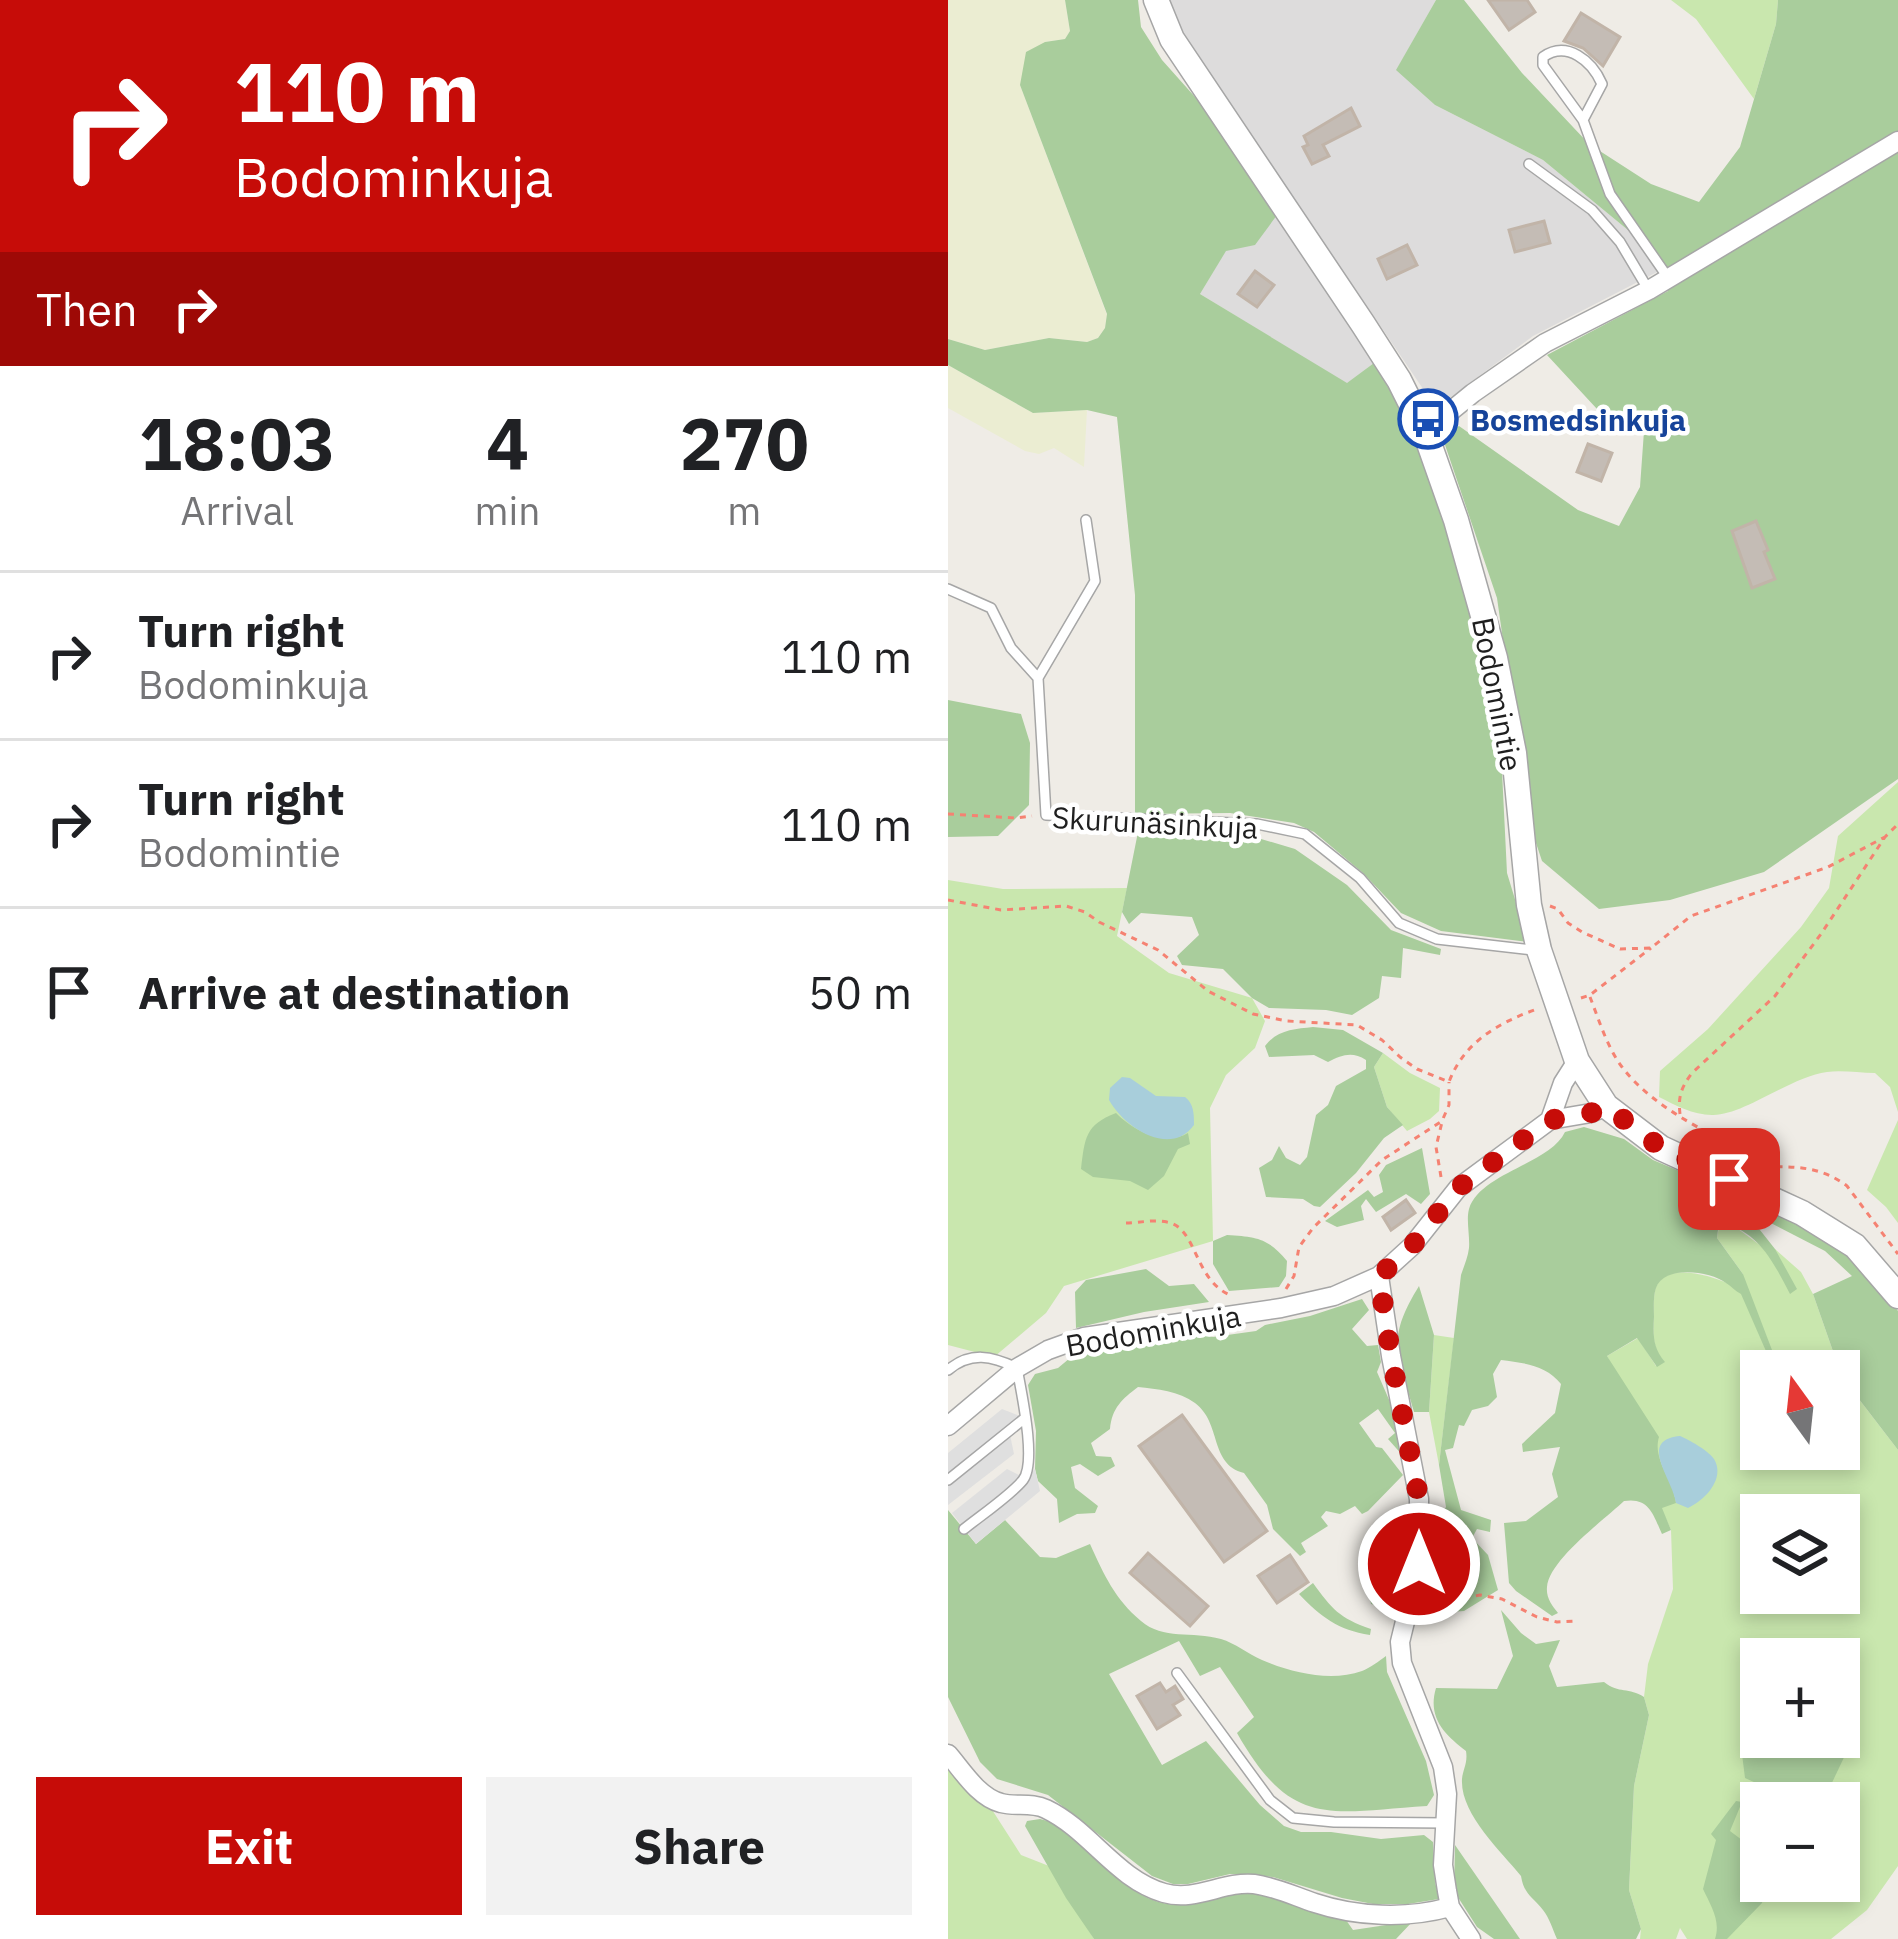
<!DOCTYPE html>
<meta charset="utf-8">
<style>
body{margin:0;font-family:"IBM Plex Sans",sans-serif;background:#f2f2f2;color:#202124;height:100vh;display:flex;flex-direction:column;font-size:45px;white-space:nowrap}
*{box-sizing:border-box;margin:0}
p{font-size:39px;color:#757577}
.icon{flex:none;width:66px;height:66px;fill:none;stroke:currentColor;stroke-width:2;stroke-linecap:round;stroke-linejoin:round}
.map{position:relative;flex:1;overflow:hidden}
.sheet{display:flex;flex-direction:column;background:#fff;width:948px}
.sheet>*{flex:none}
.top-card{background:#c60c08;color:#fff;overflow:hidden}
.needle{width:78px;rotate:345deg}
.controls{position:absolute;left:792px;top:1350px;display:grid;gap:24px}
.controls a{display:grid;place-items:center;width:120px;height:120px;border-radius:0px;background:#fff;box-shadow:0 6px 18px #0003;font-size:60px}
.pin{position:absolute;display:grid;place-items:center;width:102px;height:102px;color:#fff;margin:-51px;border-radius:24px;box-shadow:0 6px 18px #0006}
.me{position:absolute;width:132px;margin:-66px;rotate:0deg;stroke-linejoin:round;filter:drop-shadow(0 0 9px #0008)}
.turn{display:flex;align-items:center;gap:42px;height:252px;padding:0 36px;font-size:54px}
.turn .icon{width:156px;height:156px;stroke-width:2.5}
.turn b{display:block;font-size:84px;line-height:102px}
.then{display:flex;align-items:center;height:114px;padding:0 36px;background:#0003;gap:24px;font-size:45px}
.eta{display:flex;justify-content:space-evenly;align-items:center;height:204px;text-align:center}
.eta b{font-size:72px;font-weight:800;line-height:84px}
.primary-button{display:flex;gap:24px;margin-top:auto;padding:24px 36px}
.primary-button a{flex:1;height:138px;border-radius:0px;background:#c60c08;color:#fff;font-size:48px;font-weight:800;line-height:138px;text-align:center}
.primary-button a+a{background:#f2f2f2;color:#202124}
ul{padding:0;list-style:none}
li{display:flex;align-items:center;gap:36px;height:168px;padding:0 36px;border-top:3px solid #e0e0e0}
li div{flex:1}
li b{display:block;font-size:45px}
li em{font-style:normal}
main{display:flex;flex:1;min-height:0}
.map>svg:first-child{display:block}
.residential{fill:#dddcdc}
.farmland{fill:#ebedd2}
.grass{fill:#c9e7ae;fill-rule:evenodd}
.forest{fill:#a9cd9c}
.parking{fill:#dfdfdf}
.water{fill:#a8cedb}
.building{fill:#c4bcb5;stroke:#c1b4a8;stroke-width:3}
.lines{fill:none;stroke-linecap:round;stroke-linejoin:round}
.service-casing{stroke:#a6a6a6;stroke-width:12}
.minor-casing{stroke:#a6a6a6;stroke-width:21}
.tertiary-casing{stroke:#a6a6a6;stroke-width:27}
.path{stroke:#f58272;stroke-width:3;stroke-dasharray:6 6;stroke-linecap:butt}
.service{stroke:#fff;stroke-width:9}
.minor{stroke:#fff;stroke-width:18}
.tertiary{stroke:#fff;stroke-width:24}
.route{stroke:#c60c08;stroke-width:21;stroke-dasharray:0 37.8}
.labels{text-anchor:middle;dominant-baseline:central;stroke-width:9;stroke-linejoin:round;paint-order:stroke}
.transit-label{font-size:30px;font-weight:bold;fill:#164399;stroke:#fff;text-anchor:start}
.street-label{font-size:30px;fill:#1f1f1f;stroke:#fff}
</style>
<main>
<section class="sheet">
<div class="top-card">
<div class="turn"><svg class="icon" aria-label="right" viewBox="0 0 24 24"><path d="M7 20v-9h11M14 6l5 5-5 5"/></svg><div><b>110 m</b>Bodominkuja</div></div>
<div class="then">Then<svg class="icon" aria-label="right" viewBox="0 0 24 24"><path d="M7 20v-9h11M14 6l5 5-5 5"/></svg></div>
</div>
<div class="eta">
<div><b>18:03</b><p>Arrival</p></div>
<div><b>4</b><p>min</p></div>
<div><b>270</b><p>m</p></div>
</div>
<ul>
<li><svg class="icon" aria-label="right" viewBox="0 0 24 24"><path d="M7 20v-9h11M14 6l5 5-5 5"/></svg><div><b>Turn right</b><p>Bodominkuja</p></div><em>110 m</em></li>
<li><svg class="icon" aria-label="right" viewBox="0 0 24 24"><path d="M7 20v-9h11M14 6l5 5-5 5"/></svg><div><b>Turn right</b><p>Bodomintie</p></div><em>110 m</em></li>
<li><svg class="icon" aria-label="arrive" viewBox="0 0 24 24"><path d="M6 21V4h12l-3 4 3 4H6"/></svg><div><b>Arrive at destination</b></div><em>50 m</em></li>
</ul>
<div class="primary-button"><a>Exit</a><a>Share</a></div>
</section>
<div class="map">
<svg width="950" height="1939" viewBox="0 0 950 1939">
<rect width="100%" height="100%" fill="#efece6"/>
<!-- residential -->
<path class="residential" d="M221,0h267l-39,69 38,36 108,55 91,75 25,36 -126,65 -97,72 -80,-118 -106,-147 -69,-114z
M332,211l94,152 -27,21 -147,-90 26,-44z"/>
<!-- farmland -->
<path class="farmland" d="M0,0h117l5,31 -5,8 -20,3 -25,43 87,230 -2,13 -7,10 -11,4 -38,-4 -64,12 -37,-11z
M0,365l85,48 54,-3 -3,57 -30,-19 -15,6 -14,-3 -77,-43z"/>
<!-- grass -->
<path class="grass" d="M723,0h107l-2,24 -22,75 -58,-80z
M950,782v330l-8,-25 -15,-14c-16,0 -33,-3 -48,-1 -37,5 -84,44 -115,43 -19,0 -37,-10 -53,-18l1,-26 48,-42 93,-102 28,-39 9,-52z
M0,880l55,9 124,-1 -10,48 52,37 83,25 13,23 -10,27 -29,27 -16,33 3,133 -149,45 -18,27 -52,44 -46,-12z
M435,1053l27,20 30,15 -1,23 -9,8 -23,12 -20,-24 -13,-40z
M950,1120v103l-12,-16 -19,-17z
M777,1224l9,2 34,25 7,-2 26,23 12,22 29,83 56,73v416l-31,44 -36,29h-144l-7,-11 -4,11h-36l1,-10 -12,-39 5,-104 15,-71 -5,-18 4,-33 25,-75 -2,-59 -10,-22 15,-10 -7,-20 -62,-122 31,-18 18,28 8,-4c-12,-15 -11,-27 -10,-46 0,-8 -1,-21 2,-29 10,-25 53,-12 71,-4l16,-9 -26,-36 2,-11zM813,1371h78v78h-78zM813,1515h78v78h-78zM813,1659h78v78h-78zM813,1803h78v78h-78z
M486,1335l20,3 -15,127 -10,-53z
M0,1754l32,37 41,64 28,11 45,73h-146z"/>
<!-- forest -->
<path class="forest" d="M117,0h73l3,27 21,33 33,37 85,114 -25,34 -29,6 -26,43 147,89 27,-20 47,81 49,168 30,119 7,142 21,69 -87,-11 -40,-18 -38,-40 -49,-41 -20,-9 -64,-10 -95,1v-219l-18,-178 -30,-7 -54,3 -85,-48v-26l37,11 64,-12 38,4 11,-4 7,-10 2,-14 -87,-229 6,-33 19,-10 20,-3 5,-8z
M488,0h28l58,73 67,71 62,40 48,18 41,-55 36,-123 2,-24h120v779l-134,93 -94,28 -71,9 -57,-48 -13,-39 -32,-224 -55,-162 17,-10 119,84 41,16 21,-39 4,-56 -47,-22 -50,-54 121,-64 -9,-20 -25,-36 -91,-75 -108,-55 -39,-35z
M0,700l73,14 9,29 -1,62 -31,31 -50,1z
M190,832l113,4 44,13 52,36 44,45 50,19 -1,6 -37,-7 -2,30 -19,-2 -3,22 -27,17 -26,-5 -57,-2 -17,-10 -29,-29 -41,-4 -5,-9 22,-21 -7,-18 -51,-4 -12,11 -7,-12z
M365,1027l30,3 40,23 -9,14 13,40 16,18 -19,13 -28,35 -36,34 -6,-1 -11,-7 -37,-2 -7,-29 13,-8 7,-14 7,12 14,7 7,-8 9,-42 12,-10 8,-19 30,-17v-9c-14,-9 -24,-5 -38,2l-14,-7 -45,2 -4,-11c12,-16 29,-17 48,-19z
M168,1113c18,18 48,34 72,20l2,11 -12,5 -14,27 -16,14 -18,-9 -37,-4 -12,-8c4,-31 4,-44 35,-56z
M636,1127l40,12 29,21 140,59 45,28 35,32 25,32v139l-56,-73 -29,-83 39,-18 -27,-25 -64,-33 -5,7 19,24 22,40 -7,5c-15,-29 -31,-62 -65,-70l-7,6 -1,8 26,36 37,97h-9l-2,-13 -28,-64c-6,-3 -10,-8 -15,-11 -16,-12 -62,-18 -70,5 -3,8 -2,21 -2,29 -1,19 -1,31 11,45l-8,5 -20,-29 -30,18 52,81c-7,23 15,42 17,66l-14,5 9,22 -9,4c-9,-20 -13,-37 -38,-33 -20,19 -75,59 -77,86 -1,11 5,18 11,26l-6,3 -36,-25 -7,-8 -5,-60 22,-2 32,-24 -6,-23 8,-27 -37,5 -1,-8 33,-31 6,-29c-15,-19 -37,-21 -60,-24l-8,14 4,23 -9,9 -16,4 -8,16 -5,-1 -6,23 -8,2 16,60 30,10 -1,12 -13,-3 -5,9 16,17 10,35 -34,21 -14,1 -12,-4 -9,-14 9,-73 8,-14 -7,-42 22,-190c3,-9 7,-18 8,-27 1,-12 -3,-28 0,-39 11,-36 81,-45 96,-77z
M474,1148l8,46 -9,10 -15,-10 -30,18 -10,-13 -5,7 3,14 -27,7 -12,-6 43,-31 6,7 9,-5 -4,-17 7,-10z
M279,1235c30,2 41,3 60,26l-1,15 -7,11 -50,4 -16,-27v-23z
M198,1269l23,17 25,-2 15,18 -65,10 -68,16 -1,-36 11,-12z
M471,1286l15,49 -5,77h-15c-16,-58 -29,-71 5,-126z
M414,1299l7,11 -17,19 15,17 11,-1 3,17 -4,10 13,30 14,55 -16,-18 7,-6 -17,-24 -19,14 17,24 6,1 21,27 -35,36 -6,3 -7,-8 -15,8 -14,-3 -5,6 7,9 -27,17 5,9 -6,4 -27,-27 -6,-24 -23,-32c-35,-9 -22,-50 -49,-70 -16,-12 -38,-14 -57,-16 -16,12 -26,21 -28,42l-19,14 5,13 15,1 4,9 -17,10 -18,-12 -9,3 4,21 23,18 -3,7 -18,1 -18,9 -2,-24 -19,-18 -3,-12 1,-38 -8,-46 7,-11 23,-6 12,-10 33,-10 92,-16 18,5 43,-6 9,-6 45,-9z
M0,1510l28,34 29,-24 35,37 16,1 34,-14c14,31 25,55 51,77 22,19 51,10 80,18 14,4 27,15 41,21 30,13 69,22 100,11 8,-3 17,-10 24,-15l1,16 39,89 8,34 -7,11c-98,6 -135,24 -190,-73l17,-16 -34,-50 -20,9 -21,-35 -70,33 53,91 44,-24 54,64 24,21 17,6h30l50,7 43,-4 9,7 2,40 4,17 -31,5h-35l-31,-6 -69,-21 -24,-3h-19l-42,10h-15l-21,-8 -104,-81 -51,-16 -17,-17 -32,-65z
M442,1517l4,9 9,1 4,19v16l-24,-1 -6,4v29l21,2 -7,13 -20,-5 -7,-41 9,-12 7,-2 -2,-28z
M365,1583c19,26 26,35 58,46l-1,6c-32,-5 -49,-18 -71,-41z
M553,1610l20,23 15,11 24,-4 -11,26 8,21 47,-5c15,12 25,5 40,15l5,18 -15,71 -5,104 12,39 -5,10h-79c-4,-9 -8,-22 -14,-29 -10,-13 -19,-15 -22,-34 -20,-25 -61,-62 -59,-97 1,-10 6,-16 4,-28 -21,-16 -39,-33 -30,-63l61,1 16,-33z
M901,1707l-1,42 -19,40v9l-8,5h-39l5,-10 -18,2 -2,-7 -22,-10 -3,-24 23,-12 3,-5h71v-29z
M788,1801l6,1 -12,29 12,9 19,-6v47h15l-11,11 -3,11 -35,36h-12c6,-18 -4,-33 -12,-50l13,-49 -5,-6z
M92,1819c50,11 69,71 123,84 30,7 54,-12 83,-12 27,1 74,20 100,29l7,10 60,-9 -17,18h-302l-28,-41 -41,-72 2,-5z
M507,1845l65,94h-26l-17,-12 -23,-36z"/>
<!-- parking -->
<path class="parking" d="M54,1409l23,9 -16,12 5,24 -66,51v-52z
M59,1469l18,9 10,-9 5,22 -64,53 -24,-31z"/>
<!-- water -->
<path class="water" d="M174,1077l8,1 26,18 29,1c9,7 9,17 9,28 -24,33 -70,2 -85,-25l1,-12z
M732,1436c9,4 28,14 34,23 12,20 -10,42 -26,49l-12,-5c-3,-24 -39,-63 4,-67z"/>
<!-- building -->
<path class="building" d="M540,0h39l8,12 -26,18z
M633,13l39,24 -17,29 -20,-18 -19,-7z
M403,108l9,18 -37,19 6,11 -17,8 -9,-17 5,-2 -4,-9z
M596,221l6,22 -35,9 -6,-22z
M459,245l10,20 -30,14 -9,-20z
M307,271l19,14 -17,22 -19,-13z
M640,444l24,9 -11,28 -24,-9z
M808,521l12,29 -4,2 11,27 -23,9 -20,-57z
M458,1200l9,13 -24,17 -8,-13z
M234,1415l85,116 -43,31 -85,-116z
M200,1553l60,53 -18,20 -60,-53z
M342,1555l18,27 -31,21 -19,-27z
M212,1683l6,9 9,-6 8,13 -10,6 7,10 -23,14 -20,-33z"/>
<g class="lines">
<defs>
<path id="service" d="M635,120l19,-36c-10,-23 -35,-44 -59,-27v8l40,55 27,74 59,85
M581,164l63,46 28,32 28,47
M138,520l9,61 -57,97 8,137 211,9 48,10 55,44 39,45 38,16 96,11
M0,589l43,19 20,40 27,30
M0,1370c23,-19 44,-14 69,-2 4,23 20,94 6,112 -12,15 -43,36 -59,49
M0,1480l77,-62
M229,1673l93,127 23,18 41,4 111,1"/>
<path id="minor" d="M477,432l48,-39 72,-50 104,-53 249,-149
M602,1120l13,-37 14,-22
M431,1276l12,80 28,143v65l-19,78 2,21 41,104 4,27 -4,71 4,26 3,16 21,32
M0,1426l69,-58 31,-18 36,-13 197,-29 53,-12 45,-20 33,-30 46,-58 92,-68 41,-7 15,-7
M0,1754c14,16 30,43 53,49 14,4 31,-1 45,6 44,21 70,70 118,84 32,9 59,-12 90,-9 22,3 40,12 61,19 42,14 92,16 135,4"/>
<path id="tertiary" d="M208,0l16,39 191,285 36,56 26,52 31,88 39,138 19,95 15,152 10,45 38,111 29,45 55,42 141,65 53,33 43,50"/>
</defs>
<!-- service casing -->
<use href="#service" class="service-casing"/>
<!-- minor casing -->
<use href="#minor" class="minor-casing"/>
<!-- tertiary casing -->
<use href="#tertiary" class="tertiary-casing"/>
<!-- path -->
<path class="path" d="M0,814l68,4 16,-2
M0,900l53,10 65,-4 19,6 14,10 59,28 50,41 45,23 34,7 70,4 25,15 18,17 17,12 32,13c15,-40 49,-59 88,-73
M602,906l8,3 10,14 14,9 38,17 31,-1 40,-32 137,-49 57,-30
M642,997c9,23 17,50 32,70 33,44 96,70 144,96l3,4c30,-1 54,1 78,19l51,68
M633,998l9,-3 61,-47
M732,1114c-2,-18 1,-26 12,-41l83,-77 46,-62 64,-97 13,-13
M493,1177l-5,-30 6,-25
M178,1223c13,0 28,-4 41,-1 30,5 27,58 63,73
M338,1289l8,-13 5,-29 14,-19 69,-68 60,-39 7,-16v-23
M481,1606l51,-11 22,4 35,18 20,5 20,-1"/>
<!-- service -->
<use href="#service" class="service"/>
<!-- minor -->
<use href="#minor" class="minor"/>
<!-- tertiary -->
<use href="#tertiary" class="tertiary"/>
</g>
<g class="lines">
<!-- route -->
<path class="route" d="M471,1564v-65l-28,-143 -12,-80 33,-30 46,-58 92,-68 41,-7 15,-7 55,42 68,31"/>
</g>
<!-- icons -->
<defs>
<symbol id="bus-ring" viewBox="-11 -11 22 22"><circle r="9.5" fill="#fff" stroke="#1a4fb4" stroke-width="1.5"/><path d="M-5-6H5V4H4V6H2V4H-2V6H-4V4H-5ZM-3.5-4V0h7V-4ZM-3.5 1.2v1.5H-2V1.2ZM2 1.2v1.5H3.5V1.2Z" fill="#1a4fb4"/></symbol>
</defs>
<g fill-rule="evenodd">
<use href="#bus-ring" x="447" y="386" width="66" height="66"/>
</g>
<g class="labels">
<!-- transit labels -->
<g class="transit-label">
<text x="522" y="419">Bosmedsinkuja</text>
</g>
<!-- street labels -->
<g class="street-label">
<text transform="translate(550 694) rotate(79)">Bodomintie</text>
<text transform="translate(207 822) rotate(3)">Skurunäsinkuja</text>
<text transform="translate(205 1330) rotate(-10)">Bodominkuja</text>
</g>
</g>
</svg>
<div class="controls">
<a><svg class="needle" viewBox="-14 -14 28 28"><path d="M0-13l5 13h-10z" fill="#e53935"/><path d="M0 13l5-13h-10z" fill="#757577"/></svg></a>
<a><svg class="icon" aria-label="layers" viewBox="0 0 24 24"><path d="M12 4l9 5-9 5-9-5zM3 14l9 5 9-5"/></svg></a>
<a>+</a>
<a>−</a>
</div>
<div class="pin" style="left:781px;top:1179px;background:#d93025"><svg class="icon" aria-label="arrive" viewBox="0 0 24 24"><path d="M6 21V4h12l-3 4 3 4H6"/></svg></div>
<svg class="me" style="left:471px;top:1564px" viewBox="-20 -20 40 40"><circle r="17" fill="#c60c08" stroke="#fff" stroke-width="3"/><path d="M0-11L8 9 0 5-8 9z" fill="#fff"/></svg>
</div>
</main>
